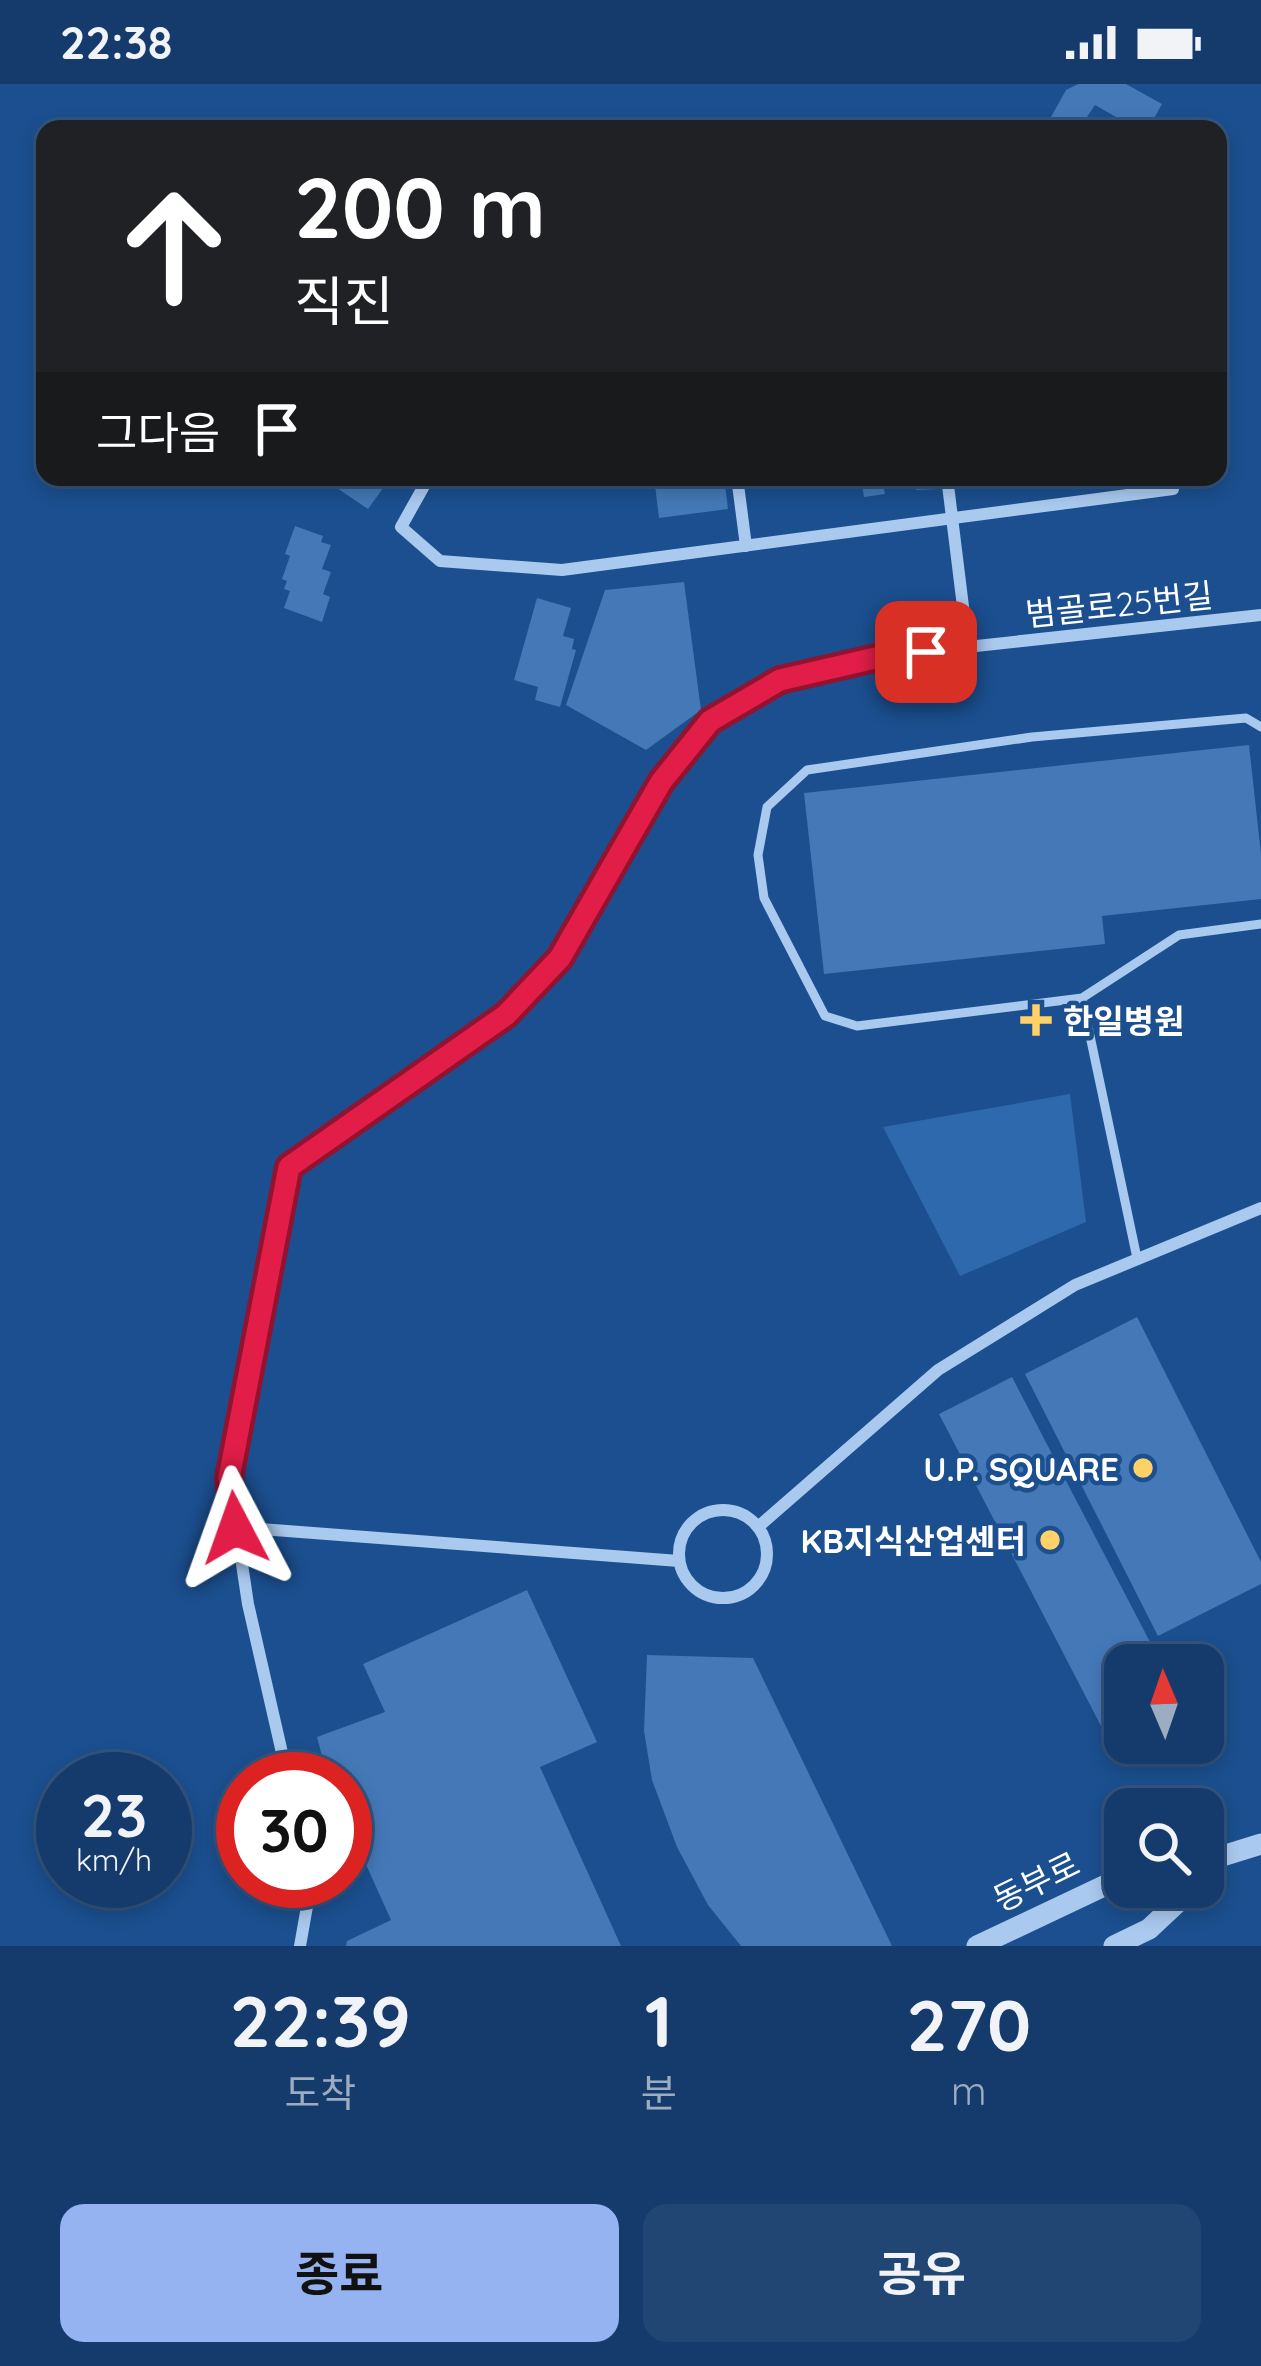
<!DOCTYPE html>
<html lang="ko">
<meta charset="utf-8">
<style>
body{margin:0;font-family:Quicksand,"Noto Sans KR",sans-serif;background:#214673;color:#f1f3f6;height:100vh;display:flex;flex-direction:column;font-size:45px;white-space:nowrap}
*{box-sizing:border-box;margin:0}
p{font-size:39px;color:#9dadc1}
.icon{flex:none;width:66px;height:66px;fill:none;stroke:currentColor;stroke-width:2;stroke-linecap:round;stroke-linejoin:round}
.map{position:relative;height:1862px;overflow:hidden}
.sheet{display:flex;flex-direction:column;background:#143b6b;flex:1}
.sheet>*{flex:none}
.hud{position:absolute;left:36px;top:36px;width:1191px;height:366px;border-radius:24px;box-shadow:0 6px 18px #0003,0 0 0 3px #33557e;background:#202124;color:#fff;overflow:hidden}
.needle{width:78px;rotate:358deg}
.buttons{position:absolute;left:1104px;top:1560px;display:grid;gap:24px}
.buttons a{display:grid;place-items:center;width:120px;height:120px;border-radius:24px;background:#143b6b;box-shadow:0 6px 18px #0003,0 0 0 3px #33557e;font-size:60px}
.speed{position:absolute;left:36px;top:1668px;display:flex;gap:24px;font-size:60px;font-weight:700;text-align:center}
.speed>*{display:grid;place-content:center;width:156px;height:156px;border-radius:50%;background:#143b6b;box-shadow:0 6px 18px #0003,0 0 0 3px #33557e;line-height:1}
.speed small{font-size:30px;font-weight:400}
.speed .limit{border:18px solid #d22;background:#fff;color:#111}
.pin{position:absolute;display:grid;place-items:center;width:102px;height:102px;color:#fff;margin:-51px;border-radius:24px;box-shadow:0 6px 18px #0006}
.me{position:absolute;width:132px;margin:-66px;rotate:356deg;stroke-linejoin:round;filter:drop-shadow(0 0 9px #0008)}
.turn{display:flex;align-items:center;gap:42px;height:252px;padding:0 60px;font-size:54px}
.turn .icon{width:156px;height:156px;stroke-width:2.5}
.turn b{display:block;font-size:84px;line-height:102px}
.then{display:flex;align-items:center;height:114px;padding:0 60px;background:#0003;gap:24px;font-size:45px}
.eta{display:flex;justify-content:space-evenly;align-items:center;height:204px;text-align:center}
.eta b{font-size:72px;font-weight:700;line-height:84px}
.action{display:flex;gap:24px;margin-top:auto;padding:24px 60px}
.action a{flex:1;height:138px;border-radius:24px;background:#95b2f1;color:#111;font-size:48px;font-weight:700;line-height:138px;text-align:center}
.action a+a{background:#214673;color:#f1f3f6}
.status{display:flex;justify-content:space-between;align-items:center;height:84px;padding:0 60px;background:#143b6b;direction:ltr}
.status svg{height:33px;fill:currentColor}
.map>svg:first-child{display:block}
.green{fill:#2e69ad}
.building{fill:#4478b7}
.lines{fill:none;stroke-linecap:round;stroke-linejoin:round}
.service{stroke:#a9c9ee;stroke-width:9}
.minor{stroke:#a9c9ee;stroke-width:12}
.tertiary{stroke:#a9c9ee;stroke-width:21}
.route-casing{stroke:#92132f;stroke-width:30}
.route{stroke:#e11d48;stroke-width:21}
.poi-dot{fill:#ffd166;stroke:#1b4f8f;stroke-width:4.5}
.labels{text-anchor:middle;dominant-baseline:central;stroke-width:9;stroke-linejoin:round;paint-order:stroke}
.street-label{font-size:33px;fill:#fff;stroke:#1b4f8f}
.poi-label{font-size:33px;font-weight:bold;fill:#fff;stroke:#1b4f8f;text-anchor:end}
</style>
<div class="status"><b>22:38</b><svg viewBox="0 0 49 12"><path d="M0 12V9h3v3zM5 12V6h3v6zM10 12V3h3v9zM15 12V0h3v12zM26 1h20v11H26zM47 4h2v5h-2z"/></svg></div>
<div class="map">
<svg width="1261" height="1862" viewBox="0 0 1261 1862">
<rect width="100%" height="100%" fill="#1b4f8f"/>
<!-- green -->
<path class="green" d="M1070,1010l16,128 -126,54 -77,-149z"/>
<!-- building -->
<path class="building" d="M1078,0h48l36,20 -14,25h-11l-42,-24 -16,24h-5l-23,-12 15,-27z
M328,393h63l-23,32 -43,-29z
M654,393h70l4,32 -69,9z
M861,393h20l4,17 -21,3z
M914,393h23l1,12 -22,1z
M295,442l28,10 -2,6 10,3 -9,24 9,3 -8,22 7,3 -8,25 -38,-14 6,-17 -6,-2 3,-8 -5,-2 8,-23 -5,-2z
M684,498l17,128 -55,40 -80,-45 39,-115z
M537,514l34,10 -8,28 11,3 -2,10 4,1 -16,57 -25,-7 3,-13 -24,-7z
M1249,661l12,109v45l-159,17 3,28 -281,30 -20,-181z
M1137,1233l124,245v22l-103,52 -133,-262z
M1012,1293l150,288h-37v80l-11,6 -175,-337z
M527,1506l70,152 -57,25 81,179h-275l1,-5 44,-21 -46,-102v-39h-17l-11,-42 68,-25 -22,-48z
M647,1571l106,3 139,288h-151l-33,-41 -31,-58 -25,-67 -8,-49z"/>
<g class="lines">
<!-- service -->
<path class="service" d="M1082,914l-225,28 -32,-10 -61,-118 -6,-43 9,-48 40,-37 225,-33 214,-19 15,9
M1137,1174l-55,-260 97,-63 82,-11"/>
<!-- minor -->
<path class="minor" d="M429,393l-28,50 39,34 122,9 611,-81v-12
M737,393l9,69
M947,393l21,170
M679 1470a44 44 0 1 1 88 0a44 44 0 1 1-88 0Z
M235,1443l444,34
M758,1443l180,-157 137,-85 186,-77
M288,1695l-40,-175 -19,-126 60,-311 217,-152 54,-57 101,-176 48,-61 71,-42 104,-23 377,-41
M300,1862l9,-51 -2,-14"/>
<!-- tertiary -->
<path class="tertiary" d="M1203,1778l58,-18
M977,1862l148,-70
M1114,1862l35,-17 45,-42"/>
</g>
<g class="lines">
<defs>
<path id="route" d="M235,1444l-6,-50 60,-311 217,-152 54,-57 101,-176 49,-61 70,-41 104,-24 42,-4"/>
</defs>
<!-- route casing -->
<use href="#route" class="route-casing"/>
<!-- route -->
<use href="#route" class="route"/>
</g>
<!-- markers -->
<g class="poi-dot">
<path d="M1030 918h12v12h12v12h-12v12h-12v-12h-12v-12h12z"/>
<circle cx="1143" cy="1384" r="12"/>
<circle cx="1050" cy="1456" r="12"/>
</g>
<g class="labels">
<!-- street labels -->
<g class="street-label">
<text transform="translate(1119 520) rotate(-6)">범골로25번길</text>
<text transform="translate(1036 1797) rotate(-26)">동부로</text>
</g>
<!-- poi labels -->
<g class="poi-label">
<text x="1063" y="936" text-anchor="start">한일병원</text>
<text x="1119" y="1384">U.P. SQUARE</text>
<text x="1026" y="1456">KB지식산업센터</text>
</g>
</g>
</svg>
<div class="buttons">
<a><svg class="needle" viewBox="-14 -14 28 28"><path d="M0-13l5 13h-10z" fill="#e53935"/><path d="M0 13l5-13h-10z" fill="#9dadc1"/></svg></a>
<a><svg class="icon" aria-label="search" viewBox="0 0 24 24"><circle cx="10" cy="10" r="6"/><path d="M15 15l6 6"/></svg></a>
</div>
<div class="speed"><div>23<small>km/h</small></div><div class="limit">30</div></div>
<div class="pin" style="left:926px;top:568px;background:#d93025"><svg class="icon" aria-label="arrive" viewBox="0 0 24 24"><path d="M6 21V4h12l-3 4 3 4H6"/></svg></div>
<svg class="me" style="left:235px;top:1444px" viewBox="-20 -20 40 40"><path d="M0-17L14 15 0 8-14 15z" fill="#e11d48" stroke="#fff" stroke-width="4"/></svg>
<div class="hud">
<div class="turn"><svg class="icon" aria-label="ahead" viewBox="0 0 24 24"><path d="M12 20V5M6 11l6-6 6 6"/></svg><div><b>200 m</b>직진</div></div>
<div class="then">그다음<svg class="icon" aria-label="arrive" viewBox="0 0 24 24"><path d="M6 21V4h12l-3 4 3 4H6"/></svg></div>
</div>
</div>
<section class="sheet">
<div class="eta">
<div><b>22:39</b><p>도착</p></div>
<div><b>1</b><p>분</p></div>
<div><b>270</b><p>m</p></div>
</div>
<div class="action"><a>종료</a><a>공유</a></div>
</section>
